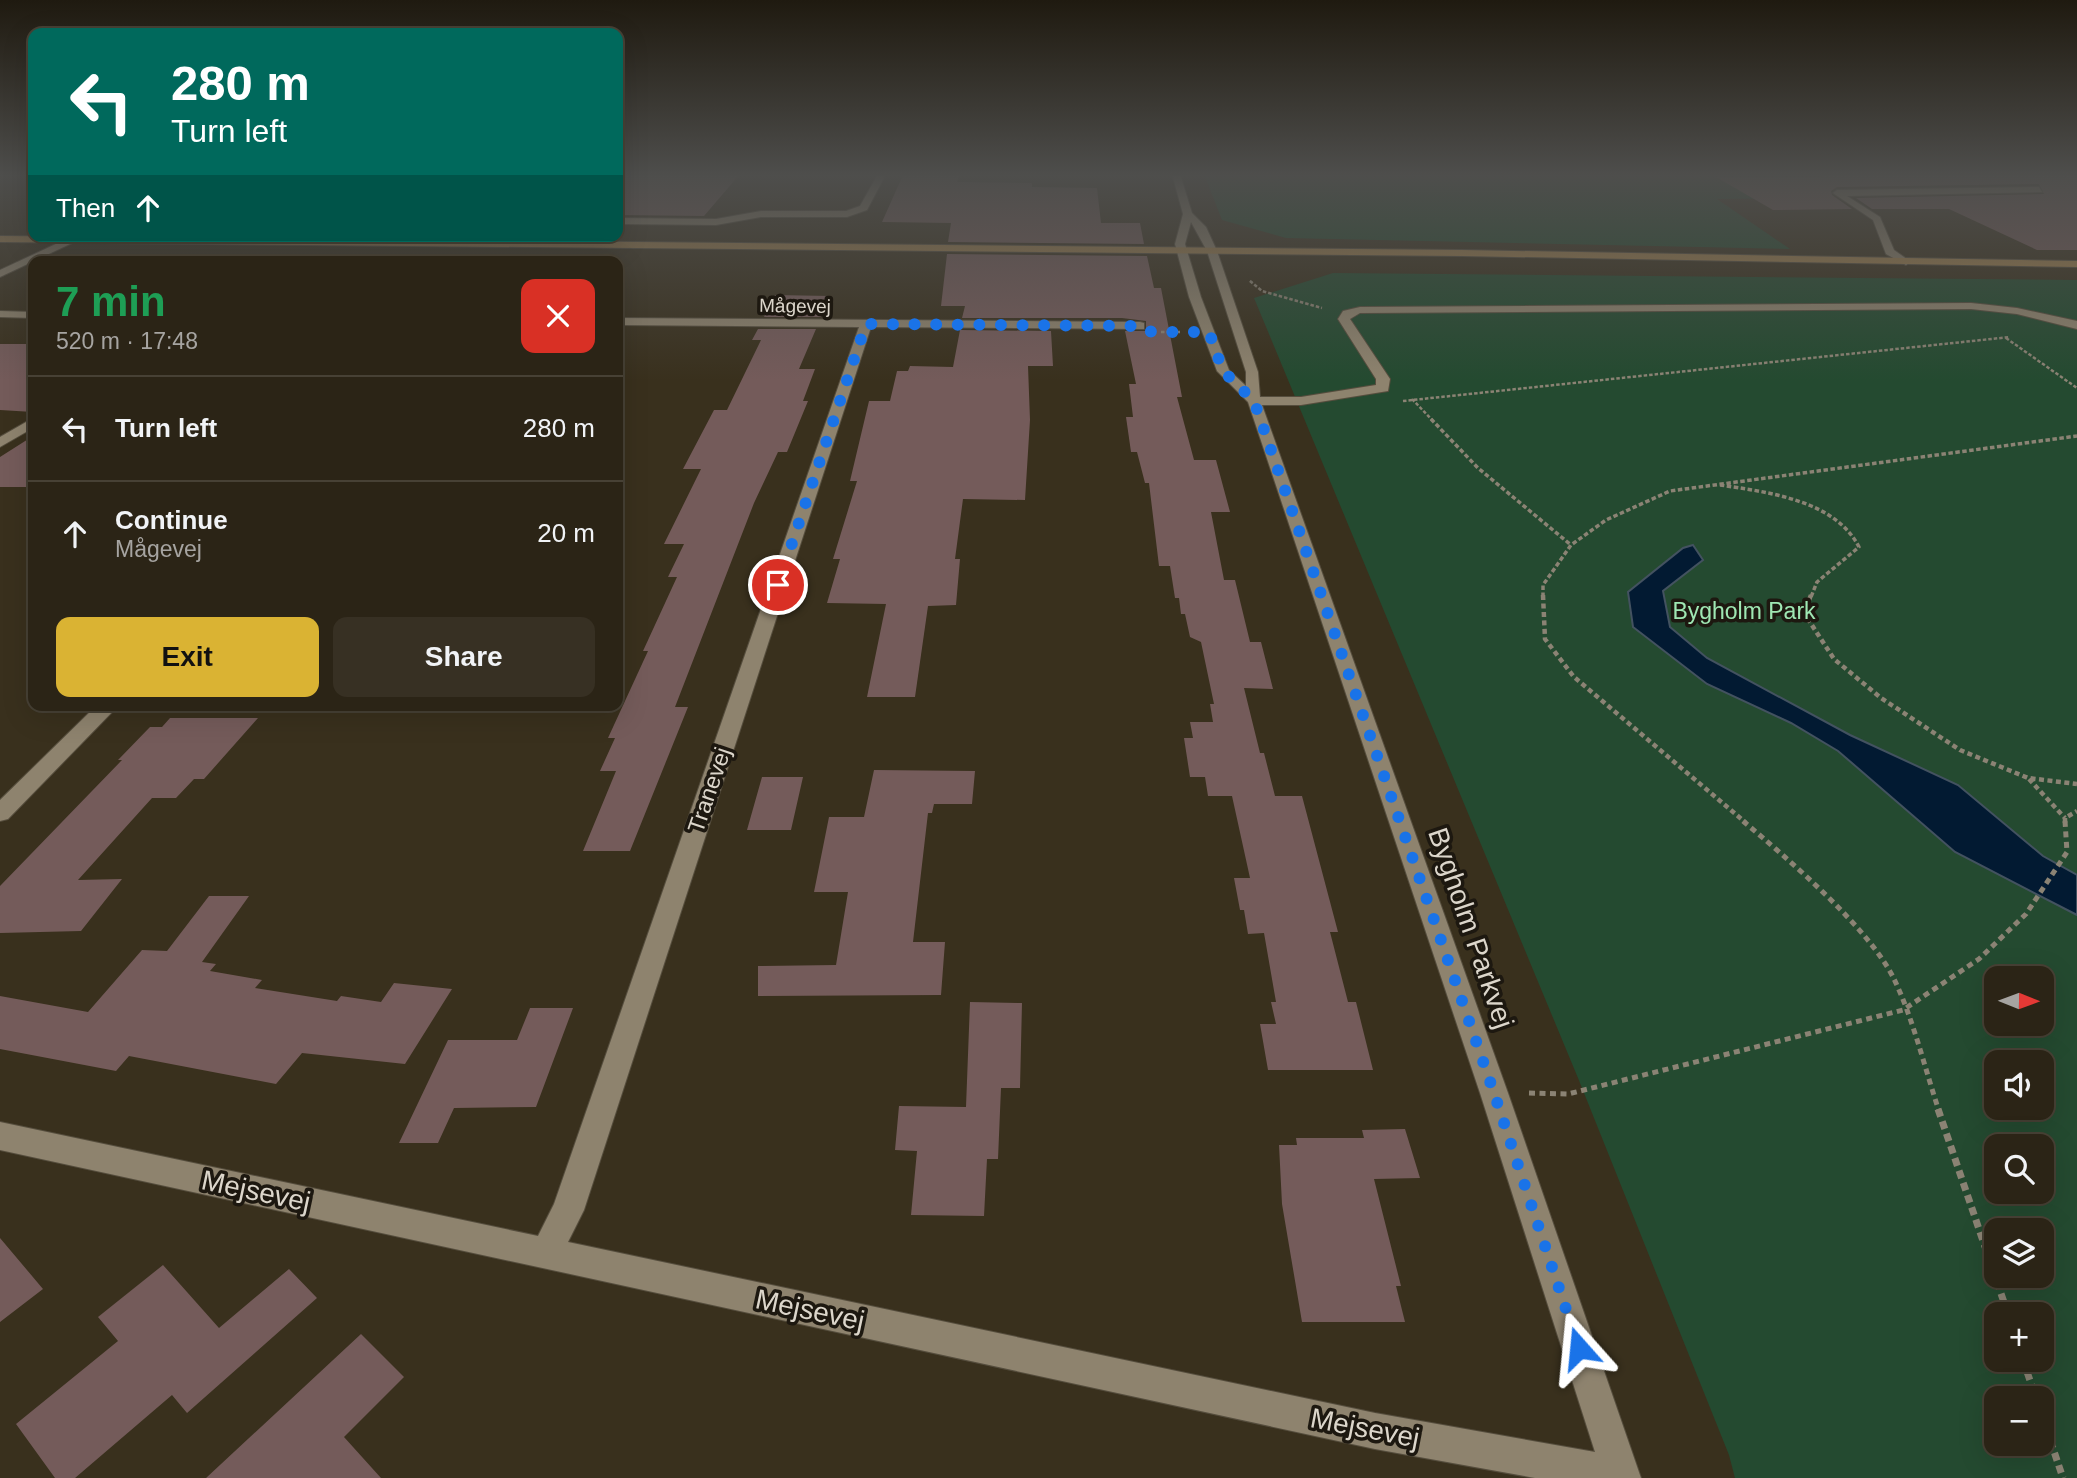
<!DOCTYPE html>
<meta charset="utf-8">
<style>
body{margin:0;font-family:Helvetica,sans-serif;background:#373023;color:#f1f3f6;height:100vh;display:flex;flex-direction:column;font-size:26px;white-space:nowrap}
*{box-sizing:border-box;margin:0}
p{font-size:23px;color:#a6a4a1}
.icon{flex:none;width:38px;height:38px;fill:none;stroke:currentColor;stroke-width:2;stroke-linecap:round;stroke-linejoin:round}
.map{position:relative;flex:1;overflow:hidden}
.panel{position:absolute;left:28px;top:256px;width:595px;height:455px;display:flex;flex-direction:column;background:#2b2416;border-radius:14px;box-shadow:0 7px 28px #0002,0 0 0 2px #474135}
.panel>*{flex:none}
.banner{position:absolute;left:28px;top:28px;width:595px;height:214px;border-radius:14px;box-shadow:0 7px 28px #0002,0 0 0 2px #474135;background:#00695c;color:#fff;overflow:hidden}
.needle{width:46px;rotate:91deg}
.fabs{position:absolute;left:1984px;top:966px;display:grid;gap:14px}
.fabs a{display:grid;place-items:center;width:70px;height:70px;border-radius:14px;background:#2b2416;box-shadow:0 7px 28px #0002,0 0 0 2px #474135;font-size:35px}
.pin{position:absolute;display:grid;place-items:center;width:60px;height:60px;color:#fff;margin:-30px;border:4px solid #fff;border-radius:50%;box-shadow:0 2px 7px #0007}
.me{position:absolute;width:77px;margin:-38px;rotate:342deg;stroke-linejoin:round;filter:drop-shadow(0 0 5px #0008)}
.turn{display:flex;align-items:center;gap:24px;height:147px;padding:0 28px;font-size:32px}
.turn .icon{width:91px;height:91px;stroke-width:2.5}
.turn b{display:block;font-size:49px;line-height:60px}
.then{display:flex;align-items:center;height:66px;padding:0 28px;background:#0003;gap:14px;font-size:26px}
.round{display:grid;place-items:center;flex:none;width:74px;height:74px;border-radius:14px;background:#373023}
.headline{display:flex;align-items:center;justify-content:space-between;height:119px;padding:0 28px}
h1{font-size:42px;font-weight:800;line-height:52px;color:#1e9e55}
.cta{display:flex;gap:14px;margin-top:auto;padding:14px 28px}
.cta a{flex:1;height:80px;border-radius:14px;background:#dab333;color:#111;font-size:28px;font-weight:800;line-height:80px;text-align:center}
.cta a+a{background:#373023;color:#f1f3f6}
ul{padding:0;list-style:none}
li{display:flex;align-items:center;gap:21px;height:105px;padding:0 28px;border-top:2px solid #474135}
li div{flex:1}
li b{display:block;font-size:26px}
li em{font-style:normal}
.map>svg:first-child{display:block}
.green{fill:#244a30;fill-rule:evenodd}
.water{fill:#021a32;stroke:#435260;stroke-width:2}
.building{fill:#745b5a}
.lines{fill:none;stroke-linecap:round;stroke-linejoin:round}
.minor-casing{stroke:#554d3d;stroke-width:2}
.major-casing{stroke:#554d3d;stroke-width:2}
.path-far5{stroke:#8b8374;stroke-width:2;stroke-dasharray:2.5 2;stroke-linecap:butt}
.path-far4{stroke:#8b8374;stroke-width:2.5;stroke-dasharray:3.5 2;stroke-linecap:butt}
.path-far3{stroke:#8b8374;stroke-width:3.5;stroke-dasharray:4.5 2.5;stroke-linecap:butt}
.path-far2{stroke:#8b8374;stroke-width:4.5;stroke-dasharray:5 3.5;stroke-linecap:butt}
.path-far1{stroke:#8b8374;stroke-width:5;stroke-dasharray:6 4.5;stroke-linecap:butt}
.path{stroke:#8b8374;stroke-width:7;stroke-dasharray:8 5;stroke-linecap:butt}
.minor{fill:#8e836e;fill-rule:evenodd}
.major{fill:#a2814e;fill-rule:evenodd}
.route{stroke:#1a73e8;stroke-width:12;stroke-dasharray:0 21.6}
.labels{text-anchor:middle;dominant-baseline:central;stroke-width:7;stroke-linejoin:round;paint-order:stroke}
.far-street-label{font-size:19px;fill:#dcd6cb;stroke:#1d1810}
.park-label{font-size:23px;fill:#9fe7b3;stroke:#1d1810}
.street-label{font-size:23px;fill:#dcd6cb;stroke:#1d1810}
.near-street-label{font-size:28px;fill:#dcd6cb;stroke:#1d1810}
</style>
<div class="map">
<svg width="2077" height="1478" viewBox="0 0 2077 1478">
<rect width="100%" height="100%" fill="#39301d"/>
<!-- green -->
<path class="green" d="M1204,174h578l44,24 -109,1 73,50 -504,-11 -64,-18z
M1333,273l744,7v1198h-342l-6,-23 -151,-377 -324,-780zM1997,978h45v46h-45zM1997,1062h45v46h-45zM1997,1146h45v46h-45zM1997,1230h45v46h-45zM1997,1314h45v46h-45zM1997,1398h45v46h-45z"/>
<!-- water -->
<path class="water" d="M1693,545l10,15 -40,31 7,36 37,31 143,77 108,50 85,71 34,19v40l-122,-63 -117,-101 -47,-28 -84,-39 -74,-57 -5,-35 55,-44z"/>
<!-- building -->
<path class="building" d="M618,174h122l-36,42 -86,-1z
M1818,174h259v76h-40l-88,-41h-77l-16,-11 188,-4 -5,-10 -202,3 -6,4 1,4 20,14 -79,1 -57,-33h107z
M903,175l56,1 -2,6 75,1v4l65,1 4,35h39l4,21 -196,-2 3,-19 -69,-1z
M947,254l200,2 7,32h7l21,109h-5l17,63h22l14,52h-19l13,68h11l15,62h11l12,47 -29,-1 16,65h4l11,43h27l36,136h-8l18,70h8l17,68h-105l-8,-46h16l-5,-22h5l-12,-69 -16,1 -4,-24h-4l-6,-32h16l-18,-82h-24l-3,-19h-15l-6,-39h9l-3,-16h23l-3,-18h4l-13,-62 -11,-5 -5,-23h-4l-2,-16h-4l-5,-32h-11l-10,-83h-4l-8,-31h-6l-5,-35h7l-4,-33h7l-11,-53h21v-10l-24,-3h-160l3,-12h-24z
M775,295l55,1 -9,21h-57z
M758,329h58l-17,40h16l-12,32h5l-21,51h-9l-24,51 -79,204h13l-58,144h-47l33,-80h-16l15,-33h-7l40,-87h-5l34,-74h-9l16,-33h-20l37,-75h-18l31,-59h13l34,-70h-9z
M960,330l91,1 2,35h-25l2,54 -5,80 -62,-1 -8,60h5l-4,46 -28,1 -13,91h-48l19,-93 -59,-1 13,-44h-7l24,-78h-7l19,-80h21l7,-30h11l2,-5 43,1z
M0,344h33v68l-33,-2z
M33,436v51h-33v-30z
M170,718h88l-54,61h-10l-18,19h-24l-74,82 44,-1 -41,52 -81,2v-47l122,-126h-4l32,-33h12z
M874,770l101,1 -3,33h-38l-2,9h-4l-15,129h32l-4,53 -183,1v-30l78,-1 12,-73h-34l15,-75h35z
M762,777h41l-12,53h-44z
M209,896h40l-47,66 14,2 -6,7 52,9 -7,8 82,13 4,-5 40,6 13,-19 58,6 -47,75 -103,-11 -26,31 -147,-28 -13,15 -116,-22v-53l88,16 54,-62 25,1z
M970,1002l52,1 -2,85h-19l-3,71h-11l-3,57 -73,-1 6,-64 -22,-1 4,-44 67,1z
M530,1008h43l-37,99 -82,1 -16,35h-39l49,-103h69z
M1405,1129l15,49 -46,1 27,107h-5l9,36h-103l-20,-118 -3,-59h18l-1,-7h68l-2,-8z
M0,1238l43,51 -43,33z
M163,1265l56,63 70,-59 28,29 -130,115 -15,-18 -97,83h-20l-39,-54 102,-83 -20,-24z
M361,1334l43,43 -60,60 37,41h-175z"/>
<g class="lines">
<defs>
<path id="minor" d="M878,174h8l-19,36 -20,7h-86l-45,8 -98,-1v-6l98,1 45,-8h85l14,-5z
M1172,174h8l12,39 14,14 11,24 41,121 2,25h41l75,-12v-6l-38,-60 5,-8 17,-4 611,-4 46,5 60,13v8l-60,-15 -46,-5 -611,4 -10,6 40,60 -2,12 -87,14h-39l246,688 133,385h-106l-160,-29 -1375,-299v-28l538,114 16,-32 305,-877 -241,-2v-7l522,4 4,1v6l-273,-2 -287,883 -16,32 807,171 220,39 -115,-359 -232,-691 -31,-31 -28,-74 -14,-53 8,-30zM1191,222l16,29 39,121v14l-17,-16 -28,-73 -16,-53z
M2039,187l3,5 -195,4 33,21 14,33 17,12 -5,3 -20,-11 -13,-34 -40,-27 4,-3z
M73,236h14l-87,41v-7z
M0,311l33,1v6l-33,-1z
M33,418v10l-33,19v-10z
M97,705h22l-111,114 -8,2v-21z"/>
<path id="major" d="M0,236l1462,14 615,11v6l-615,-11 -1462,-14z"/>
</defs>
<!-- minor casing -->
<use href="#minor" class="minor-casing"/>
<!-- major casing -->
<use href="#major" class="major-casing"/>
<!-- path-far5 -->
<path class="path-far5" d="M1250,281l3,2"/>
<!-- path-far4 -->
<path class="path-far4" d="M1250,281l12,10 60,17
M1161,332h19
M2006,338l71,50
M1412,399l21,22
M1403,401l607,-64"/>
<!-- path-far3 -->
<path class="path-far3" d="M1431,419l47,49 93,77
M1720,485c47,7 115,15 139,62l-42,35 -6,15
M1543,597v-12l28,-40 35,-25 64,-29 407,-55"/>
<!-- path-far2 -->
<path class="path-far2" d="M1543,595l2,44 29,38 172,146
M1811,595l-7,18 30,46 47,39 79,52 68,28 49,6
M2029,779l36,39
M2065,823v-5l12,-7"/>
<!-- path-far1 -->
<path class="path-far1" d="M1743,821c44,37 127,108 151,158 19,39 31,90 45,132
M1529,1093l39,1 335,-84 76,-51 47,-45 41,-62 -2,-31"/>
<!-- path -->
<path class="path" d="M1938,1109l70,205
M2023,1360l13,38
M2042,1416l21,62"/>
<!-- minor -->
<use href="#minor" class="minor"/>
<!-- major -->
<use href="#major" class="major"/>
</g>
<!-- sky -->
<linearGradient id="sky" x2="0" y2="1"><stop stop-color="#1f1a10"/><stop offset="0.46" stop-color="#4e4e4c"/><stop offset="1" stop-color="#4e4e4c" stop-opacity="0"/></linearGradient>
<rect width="2077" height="381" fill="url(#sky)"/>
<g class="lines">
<!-- route -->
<path class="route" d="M778,585l88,-261 274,2 12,6h57l14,39 31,30 240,692 85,255"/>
</g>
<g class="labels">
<!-- far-street labels -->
<g class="far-street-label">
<text transform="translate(795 306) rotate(1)">Mågevej</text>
</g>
<!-- park labels -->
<g class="park-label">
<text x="1744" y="611">Bygholm Park</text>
</g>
<!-- street labels -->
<g class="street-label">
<text transform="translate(709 790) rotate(-71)">Tranevej</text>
</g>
<!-- near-street labels -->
<g class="near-street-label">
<text transform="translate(1471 928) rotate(71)">Bygholm Parkvej</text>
<text transform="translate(256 1191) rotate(12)">Mejsevej</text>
<text transform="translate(810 1310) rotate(12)">Mejsevej</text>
<text transform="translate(1365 1428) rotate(11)">Mejsevej</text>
</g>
</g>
</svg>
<div class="fabs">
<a><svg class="needle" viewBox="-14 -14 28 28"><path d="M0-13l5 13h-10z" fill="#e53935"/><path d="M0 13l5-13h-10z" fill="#a6a4a1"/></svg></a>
<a><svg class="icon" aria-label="sound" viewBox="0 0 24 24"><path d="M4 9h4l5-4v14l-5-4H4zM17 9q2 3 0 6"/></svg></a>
<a><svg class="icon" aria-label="search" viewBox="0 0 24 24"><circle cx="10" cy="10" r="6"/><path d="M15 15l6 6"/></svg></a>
<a><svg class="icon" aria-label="layers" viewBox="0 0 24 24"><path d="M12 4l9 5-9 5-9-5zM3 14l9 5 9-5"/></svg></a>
<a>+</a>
<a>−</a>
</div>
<div class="pin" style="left:778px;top:585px;background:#d93025"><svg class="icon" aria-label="arrive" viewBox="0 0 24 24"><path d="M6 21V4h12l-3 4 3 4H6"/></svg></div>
<svg class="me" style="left:1579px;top:1348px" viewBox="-20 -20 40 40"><path d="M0-17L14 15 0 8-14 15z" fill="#1a73e8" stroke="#fff" stroke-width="4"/></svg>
<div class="banner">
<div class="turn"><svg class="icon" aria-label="left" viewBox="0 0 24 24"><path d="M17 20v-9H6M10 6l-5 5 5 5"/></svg><div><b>280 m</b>Turn left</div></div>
<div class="then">Then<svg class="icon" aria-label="ahead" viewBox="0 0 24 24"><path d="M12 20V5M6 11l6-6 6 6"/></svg></div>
</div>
<section class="panel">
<div class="headline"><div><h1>7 min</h1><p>520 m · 17:48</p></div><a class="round" style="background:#d93025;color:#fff"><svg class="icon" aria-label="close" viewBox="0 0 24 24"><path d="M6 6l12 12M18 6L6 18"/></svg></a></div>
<ul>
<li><svg class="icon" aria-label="left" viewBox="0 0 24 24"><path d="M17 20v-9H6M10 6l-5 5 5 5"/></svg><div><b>Turn left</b></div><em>280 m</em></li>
<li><svg class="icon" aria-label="ahead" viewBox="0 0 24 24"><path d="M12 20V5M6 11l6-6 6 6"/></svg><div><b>Continue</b><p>Mågevej</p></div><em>20 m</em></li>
</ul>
<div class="cta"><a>Exit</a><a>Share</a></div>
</section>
</div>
